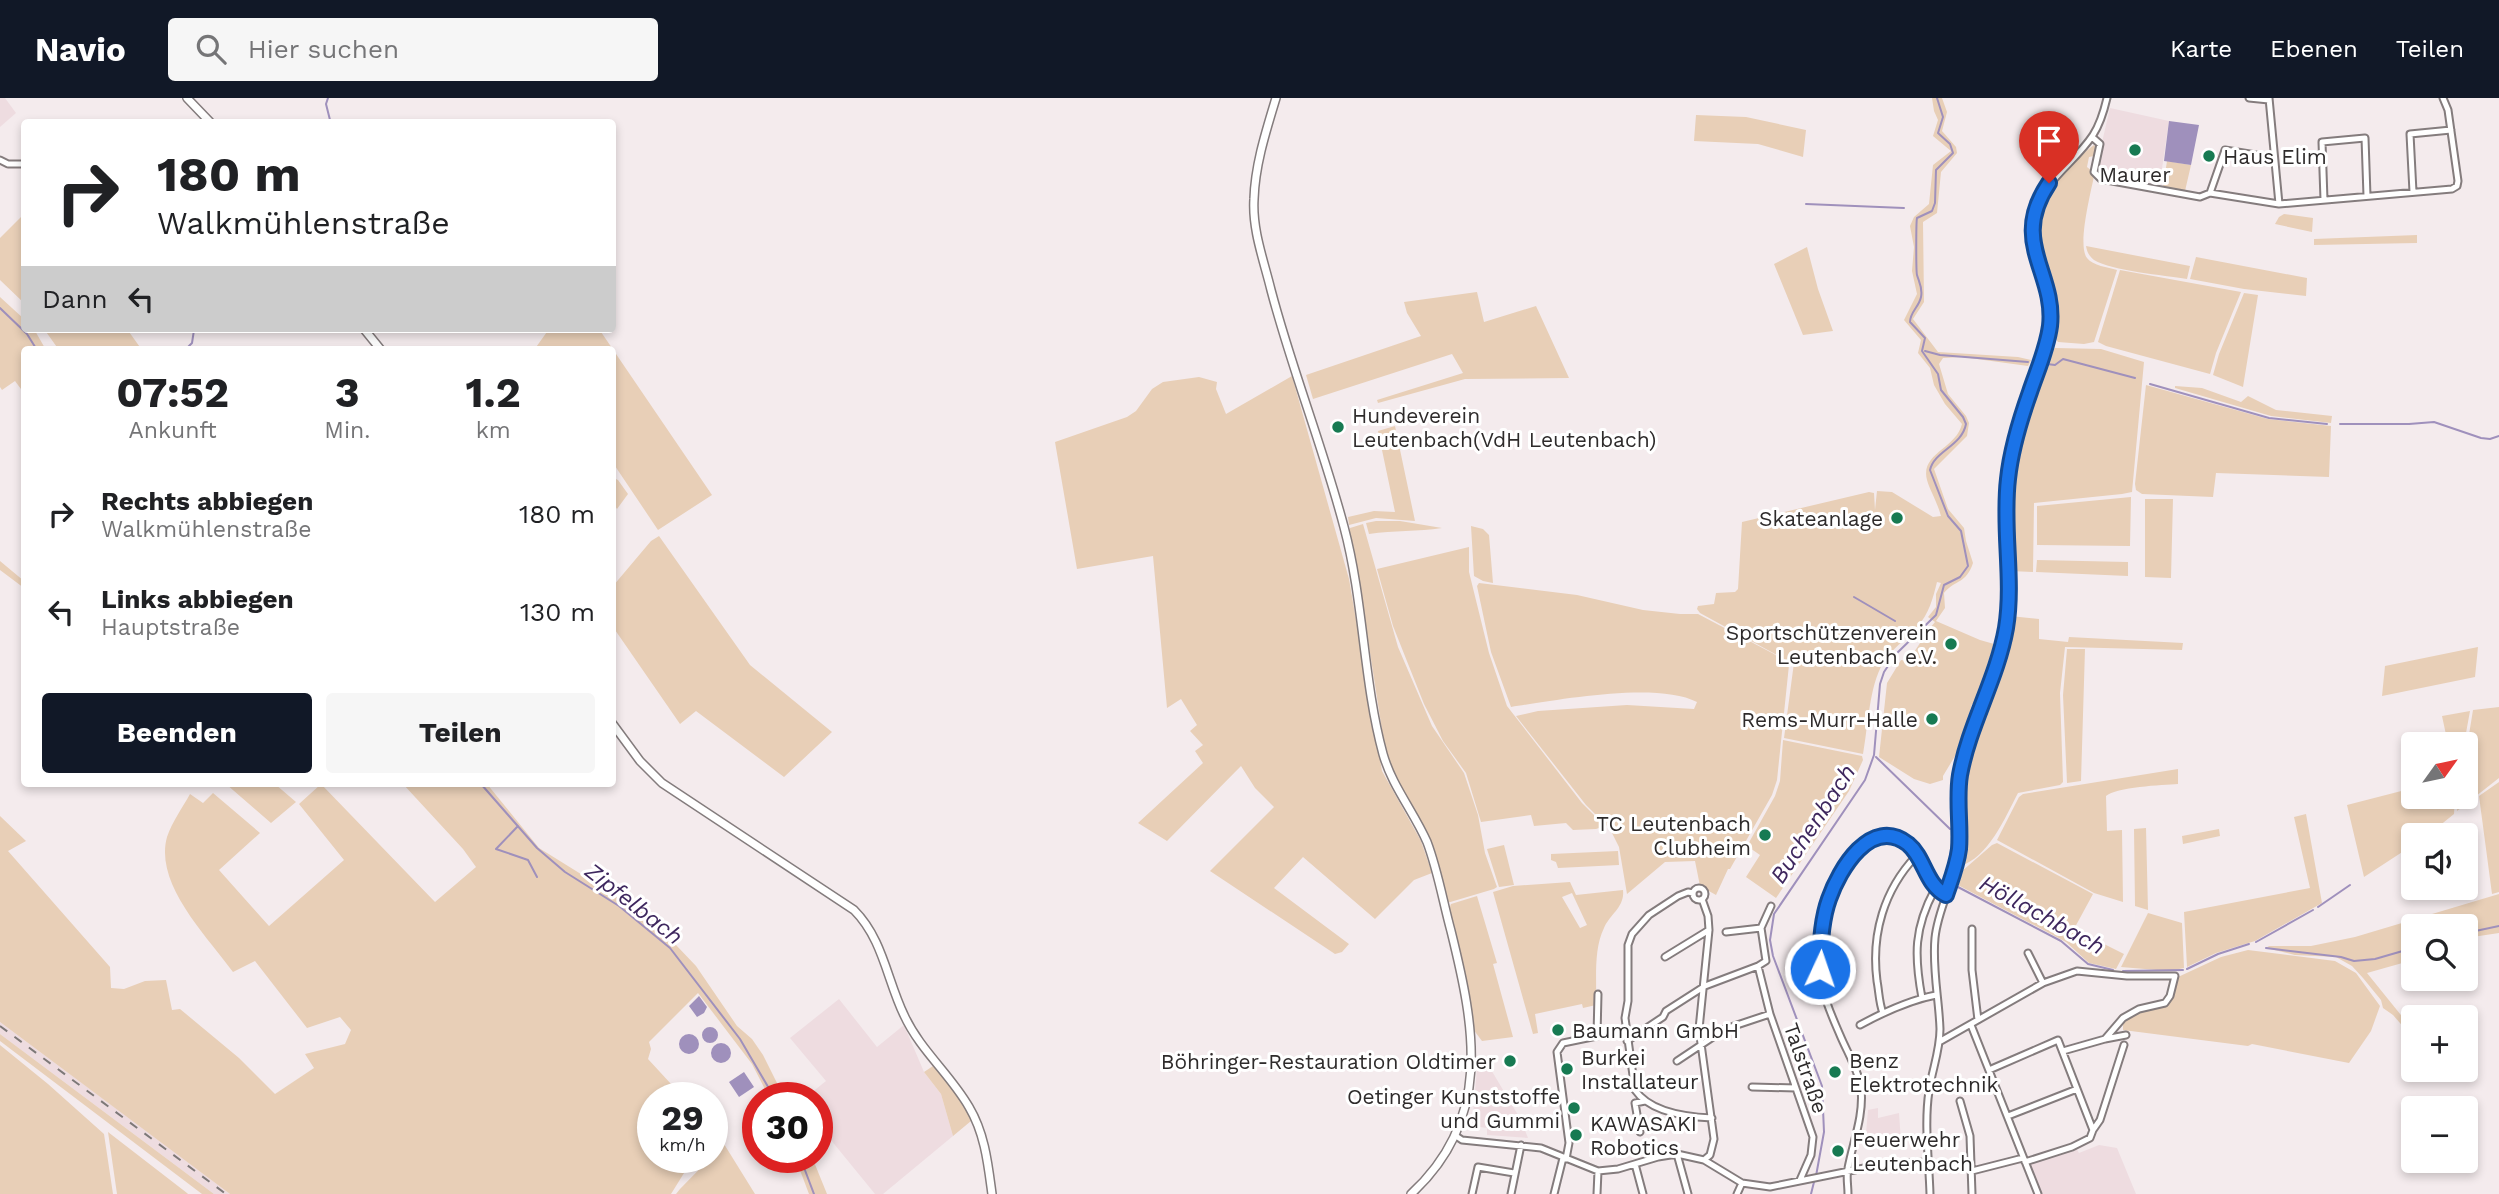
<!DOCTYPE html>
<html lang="de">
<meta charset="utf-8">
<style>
body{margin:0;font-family:"Work Sans",sans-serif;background:#f6f6f6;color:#202124;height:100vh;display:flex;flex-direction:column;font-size:26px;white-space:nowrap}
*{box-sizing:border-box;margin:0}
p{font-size:23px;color:#757577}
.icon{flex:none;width:38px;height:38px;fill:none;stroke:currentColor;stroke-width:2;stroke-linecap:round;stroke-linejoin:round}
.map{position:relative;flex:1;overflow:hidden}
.panel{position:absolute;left:21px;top:248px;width:595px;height:441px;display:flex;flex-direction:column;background:#fff;border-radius:7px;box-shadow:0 4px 10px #0003}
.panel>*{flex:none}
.banner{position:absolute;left:21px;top:21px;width:595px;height:214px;border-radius:7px;box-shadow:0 4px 10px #0003;background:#fff;color:#202124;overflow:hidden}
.needle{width:46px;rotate:57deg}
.fabs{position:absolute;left:2401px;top:634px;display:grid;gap:14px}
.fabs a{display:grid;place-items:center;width:77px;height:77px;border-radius:7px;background:#fff;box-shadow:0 4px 10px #0003;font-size:35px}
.speed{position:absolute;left:637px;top:984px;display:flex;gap:14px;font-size:35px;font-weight:700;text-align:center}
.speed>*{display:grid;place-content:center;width:91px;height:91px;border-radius:50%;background:#fff;box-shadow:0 4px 10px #0003;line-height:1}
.speed small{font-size:18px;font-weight:400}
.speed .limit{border:10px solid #d22;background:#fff;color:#111}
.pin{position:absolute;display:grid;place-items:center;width:60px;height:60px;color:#fff;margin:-72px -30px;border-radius:50% 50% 50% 0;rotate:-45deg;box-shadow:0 0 7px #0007}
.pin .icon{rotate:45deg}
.me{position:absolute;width:77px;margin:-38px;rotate:3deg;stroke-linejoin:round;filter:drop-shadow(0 0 5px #0008)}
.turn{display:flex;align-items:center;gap:24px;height:147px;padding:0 21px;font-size:32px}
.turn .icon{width:91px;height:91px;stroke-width:2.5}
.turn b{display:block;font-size:49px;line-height:60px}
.then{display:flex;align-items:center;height:66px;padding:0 21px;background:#0003;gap:14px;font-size:26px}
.eta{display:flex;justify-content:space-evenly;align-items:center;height:119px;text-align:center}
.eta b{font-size:42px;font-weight:700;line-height:49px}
.button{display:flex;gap:14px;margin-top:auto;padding:14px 21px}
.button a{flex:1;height:80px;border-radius:7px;background:#111827;color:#fff;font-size:28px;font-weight:700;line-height:80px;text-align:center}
.button a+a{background:#f6f6f6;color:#202124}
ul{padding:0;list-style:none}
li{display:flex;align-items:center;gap:21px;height:98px;padding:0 21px}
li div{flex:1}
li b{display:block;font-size:26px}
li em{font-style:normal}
header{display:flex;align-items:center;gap:42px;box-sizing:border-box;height:98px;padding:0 35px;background:#111827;color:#fff}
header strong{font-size:33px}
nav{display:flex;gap:38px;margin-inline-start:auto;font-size:24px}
.search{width:490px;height:63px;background:#f6f6f6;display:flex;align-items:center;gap:18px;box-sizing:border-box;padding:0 24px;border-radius:7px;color:#757577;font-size:26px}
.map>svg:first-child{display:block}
.built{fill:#eedce0}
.green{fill:#e8cfb7;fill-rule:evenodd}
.water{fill:#9f90bc}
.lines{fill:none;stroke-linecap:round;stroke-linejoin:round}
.stream{stroke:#9f90bc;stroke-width:2}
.minor-casing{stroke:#847c7d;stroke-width:9}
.major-casing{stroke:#847c7d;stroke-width:10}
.minor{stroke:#fff;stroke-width:5}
.major{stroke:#fff;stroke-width:7}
.rail{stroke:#7d7878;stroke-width:2;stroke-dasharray:9 9;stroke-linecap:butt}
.route-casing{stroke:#114b97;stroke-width:18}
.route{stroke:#1a73e8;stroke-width:12}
.poi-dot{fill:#177a52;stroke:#fff;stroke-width:2.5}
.labels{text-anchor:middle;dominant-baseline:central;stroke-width:6;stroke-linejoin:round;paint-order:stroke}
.poi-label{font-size:21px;fill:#2e2b2b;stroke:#fff;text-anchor:start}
.street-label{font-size:21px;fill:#2e2b2b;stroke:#fff}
.water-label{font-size:23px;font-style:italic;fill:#3e275e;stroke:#fff}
</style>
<header>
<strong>Navio</strong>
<div class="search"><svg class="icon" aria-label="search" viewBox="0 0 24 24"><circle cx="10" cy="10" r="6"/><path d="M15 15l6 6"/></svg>Hier suchen</div>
<nav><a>Karte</a><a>Ebenen</a><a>Teilen</a></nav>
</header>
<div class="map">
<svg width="2499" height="1096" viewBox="0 0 2499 1096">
<rect width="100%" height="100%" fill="#f4ebed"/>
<!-- built -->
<path class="built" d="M0,0h5l11,15 -16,14z
M2110,10l59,13 -9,61 -58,-9 -6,-5z
M839,901l38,48 27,-22 20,47 17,22 12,42 -70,58h-8l-58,-71v-26h-11l20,-16 -36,-43z
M0,924l122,91 108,81h-16l-214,-160z
M1490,970l31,52 7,18 -41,-3v-7l-15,-2 5,-57z
M1878,1010v10l21,-5 2,29h-3v5l-33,-2 3,-35z
M2099,1047l18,3 19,46h-94l-12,-30 46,-16 3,5z"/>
<!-- green -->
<path class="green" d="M1932,0h10l5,14 -5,19 14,16 1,6 -16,19 -4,41 -14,9 1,80 -11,17 25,33 80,5 13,3 -3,6 -66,-9 -19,1 -4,6 9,30 18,22 3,7 -2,13 -33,33 14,40 16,19 2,13 7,22c-7,21 -17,16 -29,30l1,15 -9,13 44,19 14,4 -19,61 -3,-1 -14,47 -15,25v4l-13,4 -16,-5 -35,-22 8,-74 14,-23 6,1c11,-12 17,-27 28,-39l-7,-5 8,-10v-13l5,-11 -4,-1c-4,16 -8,32 -20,45 -11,13 -25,21 -34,36 -14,24 -15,64 -20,91l-79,-16 11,-83 -6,5h-3l-86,-47 -3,-4 1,-3 16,-2 2,-11 19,-1 3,-3 4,-67 127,-30 5,1 1,17 2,-19 15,1 41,25 8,-1c-4,-15 -11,-25 -14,-36 -7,-27 29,-31 35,-56l-17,-20 -11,-19 -4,-17 -12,-15 3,-13 -17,-20 13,-26 -5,-23 2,-24 -4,-21 4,-9 15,-13 4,-39 18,-14 -18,-15 5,-16 -4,-9z
M1696,17l50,2 60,13 -3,27 -45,-13 -64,-3z
M2094,47l2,3 -2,8 -5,1 -2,10 5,4 2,5c-3,16 -17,70 -7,82 6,8 21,9 30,12l-23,72 -10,2 -26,-2 -5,-7 1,-18 4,-8 -4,-1c-4,-18 -12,-35 -16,-53 -10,-39 11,-71 39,-96 6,-5 11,-10 17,-14z
M2167,63l24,4 -6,26 -22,-4z
M24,116v89l-24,-23v-42z
M2284,116l29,4 -1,14 -37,-8 4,-7z
M2417,137v8l-103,2v-6z
M2086,148l104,20 -3,13c-23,-4 -75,-8 -93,-19 -5,-4 -7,-8 -8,-14z
M1807,149l11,42 15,42 -30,4 -29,-71z
M2196,159l111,21 -1,18 -62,-7 -54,-10z
M2120,172l121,22 -25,61 -6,21 -104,-28 -8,-4z
M1477,194l7,30 52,-16 33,72 -104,1 -87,24 -1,-3 86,-27 -11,-19 -139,45 -7,-24 115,-39 -14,-23 -3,-11z
M2244,195l14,2 -15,92 -30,-12 6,-21z
M0,199l24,22v10h10l12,21h-22v43l-9,-12 -13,9 -2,-3z
M44,231h83l15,21h-83z
M549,231h50l113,166 -54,35 -45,-67 -1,-113h-78z
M2055,250l46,1 43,13 -12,130 -10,2 -88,9 -1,69 -23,-1c-1,-36 -3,-73 3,-109 7,-37 22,-73 35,-108z
M1292,278l57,203 33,192 39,70 11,32 -18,7 -39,39 -72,-62 -29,31 75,56 -7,8 -7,2 -125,-83 64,-64 -19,-19 -14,-22 -74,75 -29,-18 65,-60 -8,-12 8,-6 -13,-14 7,-6 -16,-26 -14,9 -14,-152 -76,13 -22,-127 72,-25 9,-6 16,-22 11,-7 36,-5 18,5 -1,7 10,25z
M2146,287l122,34 63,7 -2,51 -113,-4 -3,24 -71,-3 -6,-4 -1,-6z
M2175,288l27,2 39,14 7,-6 28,14 56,6 -1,7 -60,-7 -96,-28z
M1395,328l20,95 -39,-3 -27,7 -1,-8 26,-6 21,1 -17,-81z
M612,379l6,3 10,14 -11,15 -4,-6z
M2131,399l-1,49 -93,-1v-39z
M2145,401h28l-2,79 -26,-1z
M1376,423h24l42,7c-24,4 -48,2 -73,6l-3,-11z
M1363,426l35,123 34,79 32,47 14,42 7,38 12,34 -3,2 -47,14 -7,-27 -48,-108 -8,-25 -26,-168 -10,-42 2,-5z
M1471,428l12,3 6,6 4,48 -10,-2 -9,-5z
M659,438l91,129 82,67 -48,45 -88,-66 -16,13 -67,-97v-41l38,-45z
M1469,449v25l20,81 18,53 75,97 23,23 -9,3 -23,1 -7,-7 -32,3 -3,-11 -50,7 -15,-49 -23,-32 -19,-37 -31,-78 -16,-57z
M2037,462l91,2v14l-92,-4z
M0,463l24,20v7l-24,-18z
M1479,485l98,12 66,15 37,4h18l76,40 15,11 -12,115 -5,15 -42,74h-2l-12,26 -16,-9 -5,-25 -30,1 -38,32 -8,-47 -9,-18 -24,-24 -70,-89 22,-5 89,-6 67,4 3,-7c-40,-21 -141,-2 -186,5l-20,-55 -14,-66z
M2010,518l29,3v20l29,3 1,-5 114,6 -1,7 -117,-3 -5,46 3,89 -3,3 -42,8c-13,25 -30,65 -58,73l3,-90 43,-129z
M2478,549l-3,30 -93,19 3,-30z
M2067,551h18l-4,132 -14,2 -4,-88z
M2499,609v71l-42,33 1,-15h8v-43l7,-43z
M2470,613l-6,33h-16l-6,-28z
M1783,642l79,16 1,4 -14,31 -73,107 -30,-21 14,-22 -13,-9 28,-50 5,-15z
M2178,671v15c-16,1 -62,3 -72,12l1,35 15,-1 1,72 -29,-9 -97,-53 22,-43 4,-3z
M2499,684v110l-7,2 -13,-98z
M226,686h49l21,18 -25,21z
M321,686l114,118 41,-35 -13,-18 -60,-65h84l52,64 103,64 14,18 20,15 20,21 41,60 15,13 11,16 21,42h-15l-17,-33 -54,-71 -49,49 2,7 -3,10 35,38h-30v60h41l-23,37h-441l-230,-172v-206l26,25 -18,10 102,116 1,21 13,1 21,-8 21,-1 6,30 8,-1 59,49 36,36 39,-26 -9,-14 40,-10 6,-14 -11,-13 -33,11 -52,-67 -22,11c-26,-36 -79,-88 -66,-135 5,-15 16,-30 23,-43l13,9 10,-10 47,40 -41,37 50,56 75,-66 -45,-56z
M2413,690v8h42l-1,18 -26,21h-15v10l-49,32 -17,-72z
M2306,716l16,89 -67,38 -39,12 -29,14 -3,-55 126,-24 -16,-71z
M2146,730l2,82 -13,-4 -1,-77z
M2219,731l1,7 -37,8 -1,-8z
M1997,745l96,51 -19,35 50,25 -8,15 -27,-6 -23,-21 -110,-58 5,-12 31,-27z
M1504,747l10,40 -15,2 -12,-38z
M1618,753l1,14 -61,3 -2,-6 -5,-2v-6z
M1570,784l6,13 47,-5c2,17 -13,24 -19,38 -11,22 -7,54 -8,77l-13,3 -1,-4 -47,10 3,19 -5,1 -40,-142 20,-6zM1572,795l15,32 -7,3 -18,-31z
M2499,796v39l-33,5v-12h-53v34l-46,13 46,57v8l-20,-23 -10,-7 -2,-8 -18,-22 -11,-12 -16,-9 -41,-2 -29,-7 3,-2h42l44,-9z
M1477,798l20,67 -4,1 20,73 -31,4 -9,-12 -8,-54 -16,-66 2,-5z
M2148,815l34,10 2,45 -15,3 -48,-4z
M2248,852l87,11 21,12 24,33 -9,25 -22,32 -97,-19 -4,2 -125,-16v-10l16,-9 27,-6 12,-28 43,-20z
M0,936l214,160h-12l-202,-153z
M0,947l48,39 56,50 9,60h-113z
M939,964l38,54 -24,20 -12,-42 -17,-22z
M108,1034l79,61 1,1h-71z
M724,1046l31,50h-79l4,-5z
M795,1059h17l15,37h-18z"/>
<!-- water -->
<path class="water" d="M2169,23l30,4 -8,40 -27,-4z
M699,898l8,11 -3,6 -7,4 -8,-11z
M702 937a8 8 0 1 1 16 0a8 8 0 1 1-16 0Z
M679 946a10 10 0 1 1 20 0a10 10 0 1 1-20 0Z
M711 955a10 10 0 1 1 20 0a10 10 0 1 1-20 0Z
M744,974l10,15 -15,10 -10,-15z"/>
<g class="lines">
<!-- stream -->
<path class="stream" d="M328,0l-2,6 4,16
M1806,106l98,4
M0,210l27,26 10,16
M185,252l7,-7 2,-13 5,-1
M1925,253l15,4 88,7
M2047,266l8,1 8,-6 72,19
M2150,286l119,34 58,6
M2340,326h69l25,-2 47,16 9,1 9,-3
M1854,499l41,24
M1876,659l74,72
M481,686l56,64 28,24 54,34 51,42 70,91 34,58
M518,728l-22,23 32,11 9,17
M1956,788l105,55 27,23 25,6
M2318,809l32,-22
M2466,835l33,-7
M2256,844l57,-32
M2266,850l75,9 13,4 21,-2 38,-11
M2187,871l31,-15 31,-10
M2123,873l60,-1
M800,1059l14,37
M1816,1078l8,-44 -2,-46 -49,-130 -3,-16 4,-26 91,-134 9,-25 6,-71 4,-12 12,-18 40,-39 8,-30 16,-8 8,-11 -7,-35 -13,-15 -18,-46c4,-19 32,-24 36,-46l-3,-7 -22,-27 -3,-16 -16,-23 3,-13 -15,-16c0,-10 9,-15 11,-25 2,-9 -2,-15 -4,-22 -1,-3 -1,-53 0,-57l15,-7 3,-8 1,-33 17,-17 -3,-9 -12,-11 5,-16 -6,-19
M1811,1096l3,-12"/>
<defs>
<path id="minor" d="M2249,0l20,2
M2269,0l10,106
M2092,39l8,7 -6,28 7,7 99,18 10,-4 69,11 173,-15 5,-3 1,-5 -10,-71 -5,-12
M0,62l8,4h16
M2413,94l-3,-58 41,-4
M2210,95l15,-43 49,8
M2324,102l-2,-58 43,-4 2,58
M1693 796a6 6 0 1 1 12 0a6 6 0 1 1-12 0Z
M1693,795l-5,-1 -10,4 -29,19 -17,19 -4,11v56l-3,17 10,72c15,22 52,27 77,28
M1702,801l6,17 1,14 -10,99 15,110 -4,16 -6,5
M1771,808l-10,22 5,33 -8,5 12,48 43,123 -2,18 -11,25
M1972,831v41l6,50
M1726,834l35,-4
M2028,855l15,30
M1665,859l44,-27
M1922,900c-8,-43 -8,-70 13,-109
M1883,915c-4,-10 -4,-22 -6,-32 -6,-47 7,-91 39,-125
M1860,927c24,-13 50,-25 76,-30
M1971,927l67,169
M1627,943l36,-24 3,-6 39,-25 53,-20
M1939,944l104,-59 34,-12 50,5h48l-5,20 -5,7 -26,6 -16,9 -18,21
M2063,953l42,-12 21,-4
M1677,963l48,-32 45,-15
M1989,972l69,-30 35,90 -3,8 -18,9 -47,15
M1752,989l44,1
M1960,1003l10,35 2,58
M2008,1018l69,-27
M2093,1032l7,-10 24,-75
M1640,1034l-5,-29 10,-2
M1456,1038l6,4 79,8 57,23 20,-2 40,-12 19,-3 27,6 38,23 28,4 119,-24 40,-1
M1677,1056l11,40
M1566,1061l3,-16 -12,-91 6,-9 34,-7 1,-42
M1635,1066l8,30
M1972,1073l51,-13
M1472,1096l6,-27 36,6
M1511,1096l10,-49
M1554,1096l9,-36
M1597,1096l1,-23
M1737,1096l5,-11
M1848,1096c0,-9 -2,-18 0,-26 5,-26 16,-53 13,-79 -2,-18 -14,-37 -21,-54 -6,-14 -13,-29 -17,-45 -11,-42 1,-96 28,-131 10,-13 21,-26 38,-22 33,6 31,44 57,58
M1930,1096c-1,-34 -6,-70 -1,-103 3,-21 11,-40 11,-62 -1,-30 -8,-61 -5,-91 3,-31 21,-58 24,-89 2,-24 -3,-50 1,-74 8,-45 34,-86 43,-131 10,-55 -2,-110 5,-165 6,-52 32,-98 41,-149 8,-42 -25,-71 -13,-117 9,-35 38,-49 57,-78 7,-11 11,-24 14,-37"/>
<path id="major" d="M187,0l23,24
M1276,0c-10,33 -21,67 -22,101 -2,31 10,62 17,91 21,80 52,157 73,237 20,75 19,153 39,227 9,32 31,58 44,88 11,29 16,60 24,89 24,97 42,188 -40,263
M364,231l17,21
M612,625l28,38 22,22 192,127c29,29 33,70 50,105 16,35 46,59 65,92 16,27 19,57 23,87"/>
</defs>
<!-- minor casing -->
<use href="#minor" class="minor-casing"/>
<!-- major casing -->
<use href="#major" class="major-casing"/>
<!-- minor -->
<use href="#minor" class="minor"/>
<!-- major -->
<use href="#major" class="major"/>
<!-- rail -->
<path class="rail" d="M0,928l226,168"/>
</g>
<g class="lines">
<defs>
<path id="route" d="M1820,871c0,-23 1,-48 9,-70 10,-29 42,-84 79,-55 17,14 17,40 38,51 5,-15 11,-30 13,-46 2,-24 -3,-50 1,-74 9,-50 37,-96 46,-147 8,-49 -4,-99 2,-149 3,-29 12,-59 22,-87 7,-21 17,-43 20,-66 6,-54 -41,-84 -1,-143"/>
</defs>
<!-- route casing -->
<use href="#route" class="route-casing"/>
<!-- route -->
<use href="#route" class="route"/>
</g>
<!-- markers -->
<g class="poi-dot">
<circle cx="2135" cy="52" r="7"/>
<circle cx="2209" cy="58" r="7"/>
<circle cx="1338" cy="329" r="7"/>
<circle cx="1897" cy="420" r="7"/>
<circle cx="1951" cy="546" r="7"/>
<circle cx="1932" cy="621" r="7"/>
<circle cx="1765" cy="737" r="7"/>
<circle cx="1558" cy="932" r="7"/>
<circle cx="1510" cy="963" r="7"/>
<circle cx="1567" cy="971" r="7"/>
<circle cx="1835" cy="974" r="7"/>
<circle cx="1574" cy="1010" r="7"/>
<circle cx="1576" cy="1037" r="7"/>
<circle cx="1838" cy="1053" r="7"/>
</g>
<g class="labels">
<!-- poi labels -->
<g class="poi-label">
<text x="2223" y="58">Haus Elim</text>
<text x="2135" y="76" text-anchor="middle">Maurer</text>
<text x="1352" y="317">Hundeverein<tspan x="1352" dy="24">Leutenbach(VdH Leutenbach)</tspan></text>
<text x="1883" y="420" text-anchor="end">Skateanlage</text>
<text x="1937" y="534" text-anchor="end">Sportschützenverein<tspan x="1937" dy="24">Leutenbach e.V.</tspan></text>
<text x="1918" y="621" text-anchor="end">Rems-Murr-Halle</text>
<text x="1751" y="725" text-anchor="end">TC Leutenbach<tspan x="1751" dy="24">Clubheim</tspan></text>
<text x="1572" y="932">Baumann GmbH</text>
<text x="1581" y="959">Burkei<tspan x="1581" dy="24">Installateur</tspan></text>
<text x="1849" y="962">Benz<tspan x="1849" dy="24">Elektrotechnik</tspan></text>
<text x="1496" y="963" text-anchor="end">Böhringer-Restauration Oldtimer</text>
<text x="1560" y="998" text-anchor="end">Oetinger Kunststoffe<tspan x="1560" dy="24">und Gummi</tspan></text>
<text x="1590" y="1025">KAWASAKI<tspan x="1590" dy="24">Robotics</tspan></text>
<text x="1852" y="1041">Feuerwehr<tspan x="1852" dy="24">Leutenbach</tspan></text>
</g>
<!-- street labels -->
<g class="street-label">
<text transform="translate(1806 970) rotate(71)">Talstraße</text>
</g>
<!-- water labels -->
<g class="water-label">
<text transform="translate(1813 726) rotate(-57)">Buchenbach</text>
<text transform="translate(634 806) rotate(38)">Zipfelbach</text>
<text transform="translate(2042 817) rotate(29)">Höllachbach</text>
</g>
</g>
</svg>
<div class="fabs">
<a><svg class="needle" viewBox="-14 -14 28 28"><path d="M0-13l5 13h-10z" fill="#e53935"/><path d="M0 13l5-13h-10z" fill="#757577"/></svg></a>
<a><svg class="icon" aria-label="sound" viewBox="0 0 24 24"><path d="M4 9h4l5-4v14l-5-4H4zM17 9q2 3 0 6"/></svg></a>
<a><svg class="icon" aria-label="search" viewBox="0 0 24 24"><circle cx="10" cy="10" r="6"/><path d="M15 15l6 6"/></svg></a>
<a>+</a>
<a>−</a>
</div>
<div class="speed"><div>29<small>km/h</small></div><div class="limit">30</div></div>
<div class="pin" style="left:2049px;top:85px;background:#d93025"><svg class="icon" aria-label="arrive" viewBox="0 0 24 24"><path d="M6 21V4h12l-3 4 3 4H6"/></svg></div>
<svg class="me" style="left:1820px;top:871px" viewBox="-20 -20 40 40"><circle r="17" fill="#1a73e8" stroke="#fff" stroke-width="3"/><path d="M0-11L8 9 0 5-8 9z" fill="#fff"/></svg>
<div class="banner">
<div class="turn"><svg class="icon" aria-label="right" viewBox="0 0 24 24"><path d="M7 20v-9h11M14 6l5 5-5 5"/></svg><div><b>180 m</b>Walkmühlenstraße</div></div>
<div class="then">Dann<svg class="icon" aria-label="left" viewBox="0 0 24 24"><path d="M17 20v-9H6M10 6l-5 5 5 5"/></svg></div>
</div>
<section class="panel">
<div class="eta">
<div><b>07:52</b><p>Ankunft</p></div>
<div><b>3</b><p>Min.</p></div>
<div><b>1.2</b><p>km</p></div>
</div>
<ul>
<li><svg class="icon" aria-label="right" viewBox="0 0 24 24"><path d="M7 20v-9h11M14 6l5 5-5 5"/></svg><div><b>Rechts abbiegen</b><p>Walkmühlenstraße</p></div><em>180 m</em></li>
<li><svg class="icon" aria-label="left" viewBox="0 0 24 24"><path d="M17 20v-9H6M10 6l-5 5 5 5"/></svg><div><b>Links abbiegen</b><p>Hauptstraße</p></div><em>130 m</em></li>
</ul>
<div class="button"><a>Beenden</a><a>Teilen</a></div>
</section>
</div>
